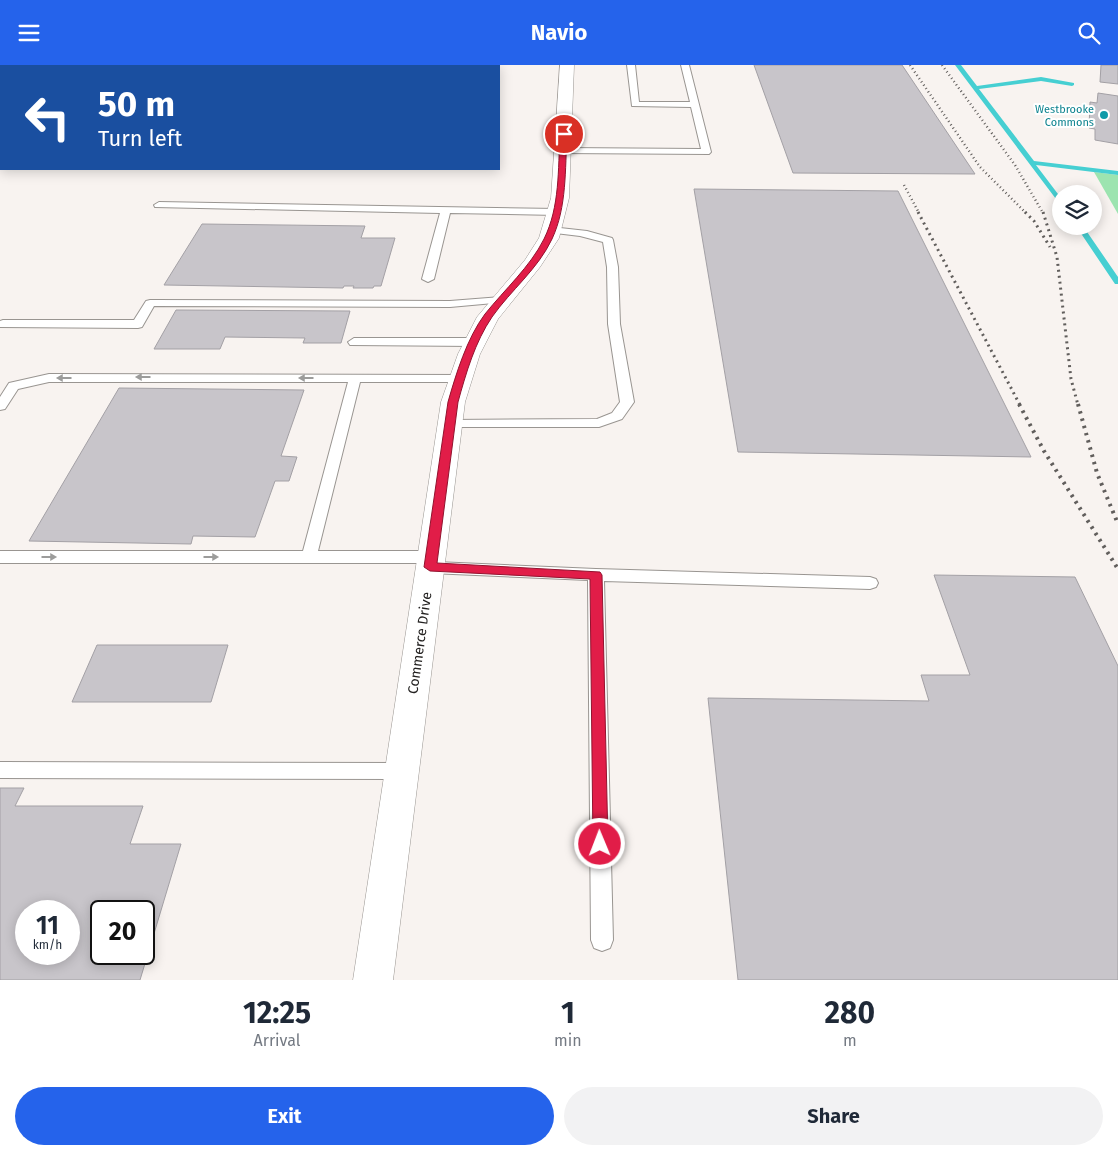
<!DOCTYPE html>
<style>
body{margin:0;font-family:"Fira Sans",sans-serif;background:#f2f2f3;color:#1f2937;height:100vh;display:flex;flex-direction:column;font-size:19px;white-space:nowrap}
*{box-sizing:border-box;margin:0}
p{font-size:16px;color:#747a83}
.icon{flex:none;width:28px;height:28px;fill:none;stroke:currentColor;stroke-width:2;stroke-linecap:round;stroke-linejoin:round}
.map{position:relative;height:915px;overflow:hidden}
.drawer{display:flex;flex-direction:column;background:#fff;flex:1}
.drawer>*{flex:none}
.top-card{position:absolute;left:0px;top:0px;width:500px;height:105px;box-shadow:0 2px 12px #0003;background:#1a4fa0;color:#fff;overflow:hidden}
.controls{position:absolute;left:1052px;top:120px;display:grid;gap:10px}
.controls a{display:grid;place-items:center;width:50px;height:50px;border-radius:50%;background:#fff;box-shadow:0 2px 12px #0003;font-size:25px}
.speed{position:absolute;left:15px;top:835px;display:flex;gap:10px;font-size:25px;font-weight:700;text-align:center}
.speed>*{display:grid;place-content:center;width:65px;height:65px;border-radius:50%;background:#fff;box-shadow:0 2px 12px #0003;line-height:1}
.speed small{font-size:12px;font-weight:400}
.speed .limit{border:2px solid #111;border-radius:8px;background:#fff;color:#111}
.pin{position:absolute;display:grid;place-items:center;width:42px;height:42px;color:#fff;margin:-21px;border:2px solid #fff;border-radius:50%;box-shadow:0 1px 5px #0007}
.me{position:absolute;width:55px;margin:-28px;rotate:359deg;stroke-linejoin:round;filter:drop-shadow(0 0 4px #0008)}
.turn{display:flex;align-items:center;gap:18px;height:105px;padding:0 15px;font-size:22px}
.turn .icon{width:65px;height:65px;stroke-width:2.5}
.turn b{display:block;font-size:35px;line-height:42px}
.eta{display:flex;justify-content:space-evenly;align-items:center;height:85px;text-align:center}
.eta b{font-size:30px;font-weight:700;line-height:35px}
.primary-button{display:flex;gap:10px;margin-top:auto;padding:10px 15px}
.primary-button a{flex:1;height:58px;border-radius:30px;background:#2563eb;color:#fff;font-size:20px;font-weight:700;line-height:58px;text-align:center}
.primary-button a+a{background:#f2f2f3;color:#1f2937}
header{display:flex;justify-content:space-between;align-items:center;height:65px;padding:0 15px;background:#2563eb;color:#fff;font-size:22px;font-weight:700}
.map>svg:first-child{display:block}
.green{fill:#9ce4b0}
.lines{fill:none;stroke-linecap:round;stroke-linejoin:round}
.stream{fill:#46cfd2;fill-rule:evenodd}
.building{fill:#c8c5ca;stroke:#a3a0a5;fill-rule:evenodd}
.lane-casing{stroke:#999591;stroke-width:2}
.street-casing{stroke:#999591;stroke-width:1}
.lane{fill:#fff;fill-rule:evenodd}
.street{fill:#fff;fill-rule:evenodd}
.rail-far2{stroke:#615e5c;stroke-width:2.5;stroke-dasharray:1 3;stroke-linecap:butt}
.rail-far1{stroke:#615e5c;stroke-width:3;stroke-dasharray:2 4;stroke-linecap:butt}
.rail{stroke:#615e5c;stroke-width:4;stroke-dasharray:2.5 5;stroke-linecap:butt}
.oneway{fill:#9c9c9b}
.route{fill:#e11d48;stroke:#92132f}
.culture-dot{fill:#0f9aa8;stroke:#fff;stroke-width:2}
.labels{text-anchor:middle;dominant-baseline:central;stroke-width:4;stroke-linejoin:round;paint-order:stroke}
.far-culture-label{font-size:11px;fill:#0d838f;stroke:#fff;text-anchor:end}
.street-label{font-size:14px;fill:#242221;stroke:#fff}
</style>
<header><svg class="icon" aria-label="menu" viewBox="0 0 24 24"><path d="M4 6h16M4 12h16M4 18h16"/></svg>Navio<svg class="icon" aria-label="search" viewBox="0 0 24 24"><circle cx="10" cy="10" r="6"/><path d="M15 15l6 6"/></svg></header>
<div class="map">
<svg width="1118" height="915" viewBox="0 0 1118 915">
<rect width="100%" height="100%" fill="#f8f3f0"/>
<!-- green -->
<path class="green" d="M1094,107l24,3v39z"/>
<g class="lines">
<!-- stream -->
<path class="stream" d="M955,0h6l16,21 64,-9 33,6v2l-2,1 -31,-5 -62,8 55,72 84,10v4l-82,-10 25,33v6l-2,-1z
M1076,161h7l35,51v7h-3z"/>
</g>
<!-- building -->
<path class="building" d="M432,0h50l-51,1z
M754,0h148l73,109 -182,-1z
M1101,0h17v19l-18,-2z
M1098,28l20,3v48l-23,-4v-11l-6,-1 1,-26 7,1z
M694,124l204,2 133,266 -293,-5z
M202,159l163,2 -4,12h34l-14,48h-7l-1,2h-20l1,-2h-10l-1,2 -179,-3z
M176,245l174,1 -9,32h-38l2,-5 -80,-1 -5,12h-66z
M119,323l185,2 -23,66 16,1 -8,24h-14l-20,56 -62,-1 -2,8 -162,-3z
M934,510l141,2 43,89v314h-380l-30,-282 221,3 -8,-26h49z
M97,580h131l-17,57h-139z
M0,723h24l-9,18h128l-13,38h51l-41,136h-140zM26,846h43v43h-43zM101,846h43v43h-43z"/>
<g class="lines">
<defs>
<path id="lane" d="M627,0h8l4,37h51l-9,-37h8l22,87 -2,2 -149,-1v-4l3,-1 138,1 -10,-42 -59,-1z
M159,137l398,7 5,3 -5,3 -107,-2 -16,66 -6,3 -6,-3 18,-66 -285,-6 -1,-2z
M551,162l36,4 25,7 1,2 5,27 2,57 14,78 -12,17 -23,8h-154l-2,-3 2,-3 5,-1 147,-1 15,-6 8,-11 -12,-78 -1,-57 -4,-25 -23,-6 -33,-4 -1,-2 1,-2z
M501,232l6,3 -2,2 -55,5 -296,-1 -12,21 -4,1 -138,-1v-6l3,-1h131l12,-19 4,-1 300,1z
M354,273h121l6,4 -6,4 -125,-1 -2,-3z
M49,309l415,1 2,3 -6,4h-100l-42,169h114l5,2 3,4 -4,5 160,7 274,8 6,2 2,4 -2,4 -6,2 -266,-8 9,359 -3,8 -8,3 -8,-3 -3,-8 -3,-360 -158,-7 -6,-2 -2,-4 4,-4h-426v-12h303l45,-169h-299l-31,7 -13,20 -5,1v-13l9,-14z
M0,697l402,1 7,2 2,6 -2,6 -7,2 -402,-1z"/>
<path id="street" d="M560,0h14l-5,133 -10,40 -19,29 -42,52 -18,35 -15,48 -72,578h-40l88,-578 17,-48 19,-37 48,-57 14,-22 12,-40z"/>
</defs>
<!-- lane casing -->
<use href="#lane" class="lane-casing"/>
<!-- street casing -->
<use href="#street" class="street-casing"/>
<!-- lane -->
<use href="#lane" class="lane"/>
<!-- street -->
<use href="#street" class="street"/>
<!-- rail-far2 -->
<path class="rail-far2" d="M910,0l70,102 46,46
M942,0l73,100 28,48
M904,120l15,28"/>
<!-- rail-far1 -->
<path class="rail-far1" d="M918,147l102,193
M1025,147l9,9 16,26
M1043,147l14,45 14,122 7,26"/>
<!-- rail -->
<path class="rail" d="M1019,339l25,47 74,118
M1078,339l19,69 21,51"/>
</g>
<!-- one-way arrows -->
<defs><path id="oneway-solid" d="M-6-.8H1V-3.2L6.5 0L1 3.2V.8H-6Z" transform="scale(1.25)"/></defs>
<g class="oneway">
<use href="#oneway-solid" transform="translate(143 312) rotate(-180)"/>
<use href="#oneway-solid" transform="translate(64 313) rotate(180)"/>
<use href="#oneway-solid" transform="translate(306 313) rotate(-180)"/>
<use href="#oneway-solid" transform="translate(49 492)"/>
<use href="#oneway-solid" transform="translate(211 492)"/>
</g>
<!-- route -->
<path class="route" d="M564,67l3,2c-2,35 0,73 -15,105 -14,30 -41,51 -60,78 -17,25 -26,56 -34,85l-21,161 163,9 2,3 6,269 -2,5 -6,2 -5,-2 -2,-5 -3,-265 -160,-8 -6,-4 24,-165c8,-28 19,-64 37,-88 20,-25 45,-47 59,-75 16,-32 14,-70 16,-105z"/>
<!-- markers -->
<circle class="culture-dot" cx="1104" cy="50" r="5"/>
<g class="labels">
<!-- far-culture labels -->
<g class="far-culture-label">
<text x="1094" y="44">Westbrooke<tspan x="1094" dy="13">Commons</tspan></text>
</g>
<!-- street labels -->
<g class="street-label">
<text transform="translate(420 578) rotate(-82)">Commerce Drive</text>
</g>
</g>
</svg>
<div class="controls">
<a><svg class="icon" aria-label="layers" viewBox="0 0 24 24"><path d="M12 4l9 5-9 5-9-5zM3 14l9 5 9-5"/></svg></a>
</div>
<div class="speed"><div>11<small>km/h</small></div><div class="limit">20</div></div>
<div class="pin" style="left:564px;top:69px;background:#d93025"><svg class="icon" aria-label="arrive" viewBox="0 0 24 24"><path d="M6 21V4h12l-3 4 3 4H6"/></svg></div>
<svg class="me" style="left:600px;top:779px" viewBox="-20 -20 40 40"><circle r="17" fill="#e11d48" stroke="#fff" stroke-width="3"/><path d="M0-11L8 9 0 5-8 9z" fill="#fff"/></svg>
<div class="top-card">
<div class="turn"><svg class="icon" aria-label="left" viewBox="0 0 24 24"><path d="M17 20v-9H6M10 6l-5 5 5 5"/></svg><div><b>50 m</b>Turn left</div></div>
</div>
</div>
<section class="drawer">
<div class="eta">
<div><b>12:25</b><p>Arrival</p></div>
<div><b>1</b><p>min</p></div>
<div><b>280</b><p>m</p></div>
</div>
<div class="primary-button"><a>Exit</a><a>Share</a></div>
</section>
